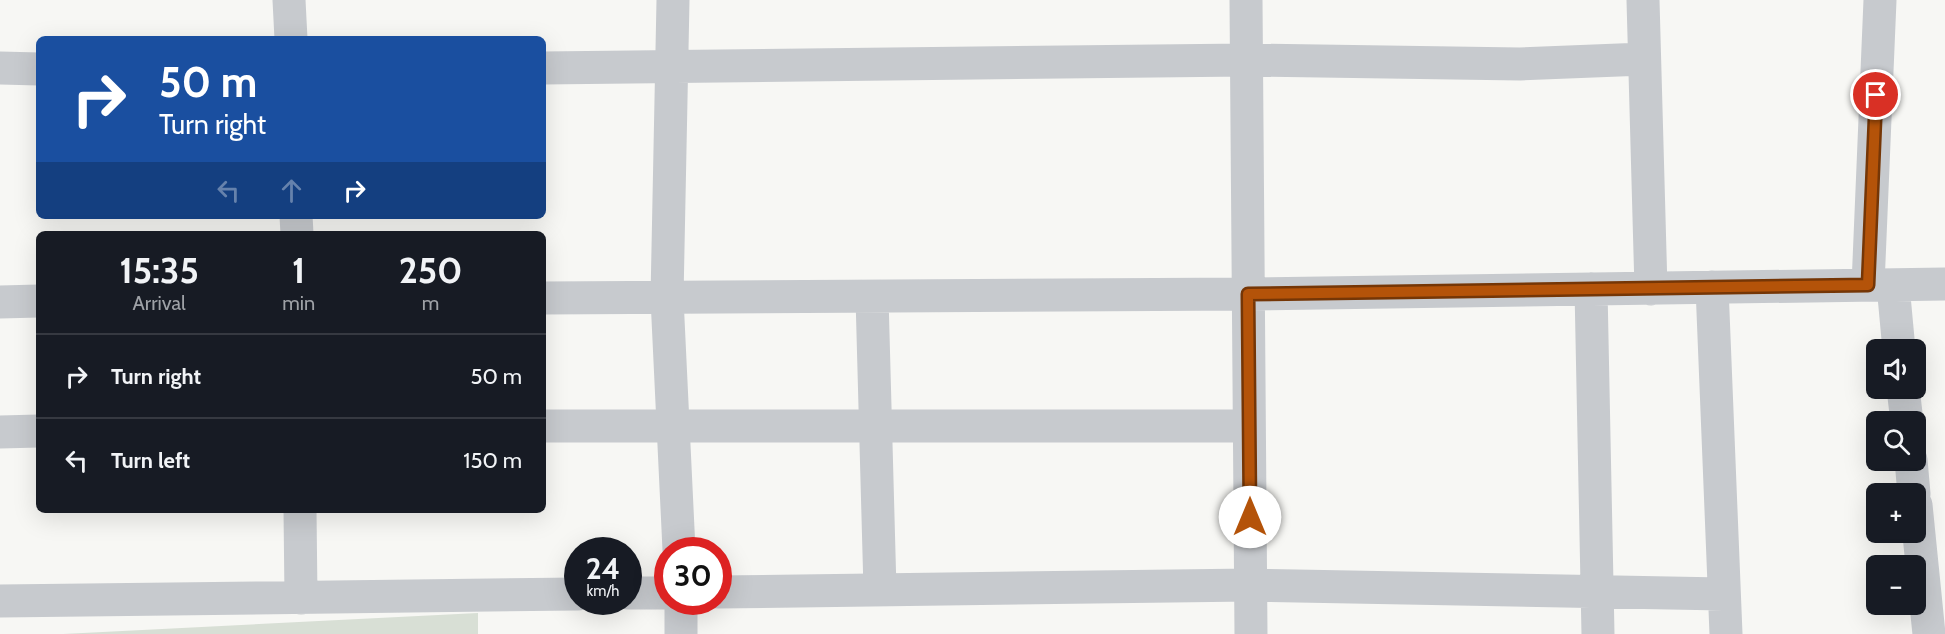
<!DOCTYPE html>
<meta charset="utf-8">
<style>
body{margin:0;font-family:Cabin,sans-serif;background:#20242c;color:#f1f3f6;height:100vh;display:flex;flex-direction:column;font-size:22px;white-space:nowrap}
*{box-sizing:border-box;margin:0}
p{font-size:20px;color:#9ea1a6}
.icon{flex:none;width:33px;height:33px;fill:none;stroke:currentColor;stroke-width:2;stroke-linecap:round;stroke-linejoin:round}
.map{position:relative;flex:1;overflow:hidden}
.panel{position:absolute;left:36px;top:231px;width:510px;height:282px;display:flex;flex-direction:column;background:#171b24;border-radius:9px;box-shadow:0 6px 24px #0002}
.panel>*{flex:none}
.guide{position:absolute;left:36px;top:36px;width:510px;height:183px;border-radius:9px;box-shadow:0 6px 24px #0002;background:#1a4fa0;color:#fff;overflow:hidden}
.tools{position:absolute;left:1866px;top:339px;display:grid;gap:12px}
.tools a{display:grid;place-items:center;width:60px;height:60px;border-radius:9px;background:#171b24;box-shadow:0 6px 24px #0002;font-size:30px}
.speed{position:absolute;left:564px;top:537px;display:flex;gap:12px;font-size:30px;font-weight:700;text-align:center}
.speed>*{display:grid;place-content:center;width:78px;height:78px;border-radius:50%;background:#171b24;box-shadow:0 6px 24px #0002;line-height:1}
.speed small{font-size:15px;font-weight:400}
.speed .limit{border:9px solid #d22;background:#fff;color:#111}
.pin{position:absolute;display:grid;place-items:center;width:51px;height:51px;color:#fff;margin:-26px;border:3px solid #fff;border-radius:50%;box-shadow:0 2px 6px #0007}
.me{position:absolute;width:66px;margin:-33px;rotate:0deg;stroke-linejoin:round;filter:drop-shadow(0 0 4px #0008)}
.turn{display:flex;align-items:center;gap:21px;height:126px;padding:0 24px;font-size:27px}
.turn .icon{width:78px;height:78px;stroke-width:2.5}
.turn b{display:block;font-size:42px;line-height:51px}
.lanes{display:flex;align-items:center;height:57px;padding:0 24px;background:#0003;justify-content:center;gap:30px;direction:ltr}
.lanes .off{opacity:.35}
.eta{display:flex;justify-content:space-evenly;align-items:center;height:102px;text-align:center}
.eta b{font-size:36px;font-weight:700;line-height:42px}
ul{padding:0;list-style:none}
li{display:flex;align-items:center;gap:18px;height:84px;padding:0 24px;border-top:2px solid #363941}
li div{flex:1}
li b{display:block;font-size:22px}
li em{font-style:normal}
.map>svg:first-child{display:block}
.green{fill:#d8dfd5}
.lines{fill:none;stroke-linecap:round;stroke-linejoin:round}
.minor{stroke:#c7cace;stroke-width:33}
.route-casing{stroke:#753606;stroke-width:15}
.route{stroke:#b45309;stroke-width:10}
</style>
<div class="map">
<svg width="1945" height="634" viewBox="0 0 1945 634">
<rect width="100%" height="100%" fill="#f7f7f4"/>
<!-- green -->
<path class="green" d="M478,613v21h-415z"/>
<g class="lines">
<!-- minor -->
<path class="minor" d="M289,0l2,39
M673,0l-6,298 12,252
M1246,0l5,634
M1643,0l8,289
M0,68l39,1
M543,68l703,-8 274,4 124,-5
M296,216l1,18
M1868,285l12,-285
M1893,285l6,65
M1712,287l14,347
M1591,289l7,345
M872,297l8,293
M543,298l705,-4 697,-10
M0,302l39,-1
M1903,388l4,34
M543,426h706
M0,432l39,-1
M1911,460l3,34
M1916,505l13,129
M300,510l1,88
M718,592l532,-7 473,9
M628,593h40
M0,601l578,-7
M681,602v32"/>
</g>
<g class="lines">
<defs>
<path id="route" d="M1250,517l-2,-223 620,-9 8,-190"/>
</defs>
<!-- route casing -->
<use href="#route" class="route-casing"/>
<!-- route -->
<use href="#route" class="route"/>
</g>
</svg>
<div class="tools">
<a><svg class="icon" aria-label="sound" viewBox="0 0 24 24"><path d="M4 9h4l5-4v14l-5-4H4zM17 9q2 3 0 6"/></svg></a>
<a><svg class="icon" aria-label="search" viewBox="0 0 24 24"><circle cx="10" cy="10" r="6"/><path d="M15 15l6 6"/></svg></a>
<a>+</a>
<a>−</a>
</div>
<div class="speed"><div>24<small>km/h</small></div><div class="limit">30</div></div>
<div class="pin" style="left:1876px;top:95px;background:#d93025"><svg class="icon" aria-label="arrive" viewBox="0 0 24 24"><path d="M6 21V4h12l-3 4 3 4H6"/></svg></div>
<svg class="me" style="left:1250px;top:517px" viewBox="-20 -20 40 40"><circle r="19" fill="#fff"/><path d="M0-13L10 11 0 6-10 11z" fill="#b45309"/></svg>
<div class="guide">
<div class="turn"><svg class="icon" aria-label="right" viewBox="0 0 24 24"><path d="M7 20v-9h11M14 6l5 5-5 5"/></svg><div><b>50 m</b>Turn right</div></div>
<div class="lanes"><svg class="icon off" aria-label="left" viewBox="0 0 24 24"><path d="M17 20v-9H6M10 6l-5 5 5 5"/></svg><svg class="icon off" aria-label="ahead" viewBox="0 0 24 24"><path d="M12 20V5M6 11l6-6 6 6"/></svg><svg class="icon" aria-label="right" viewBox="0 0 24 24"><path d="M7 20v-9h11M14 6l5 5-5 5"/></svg></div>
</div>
<section class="panel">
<div class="eta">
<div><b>15:35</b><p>Arrival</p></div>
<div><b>1</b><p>min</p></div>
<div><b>250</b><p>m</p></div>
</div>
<ul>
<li><svg class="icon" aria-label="right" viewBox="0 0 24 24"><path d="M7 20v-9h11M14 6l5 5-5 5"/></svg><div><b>Turn right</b></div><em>50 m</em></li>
<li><svg class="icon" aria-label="left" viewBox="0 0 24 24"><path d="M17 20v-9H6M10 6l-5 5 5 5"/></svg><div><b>Turn left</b></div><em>150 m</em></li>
</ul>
</section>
</div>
